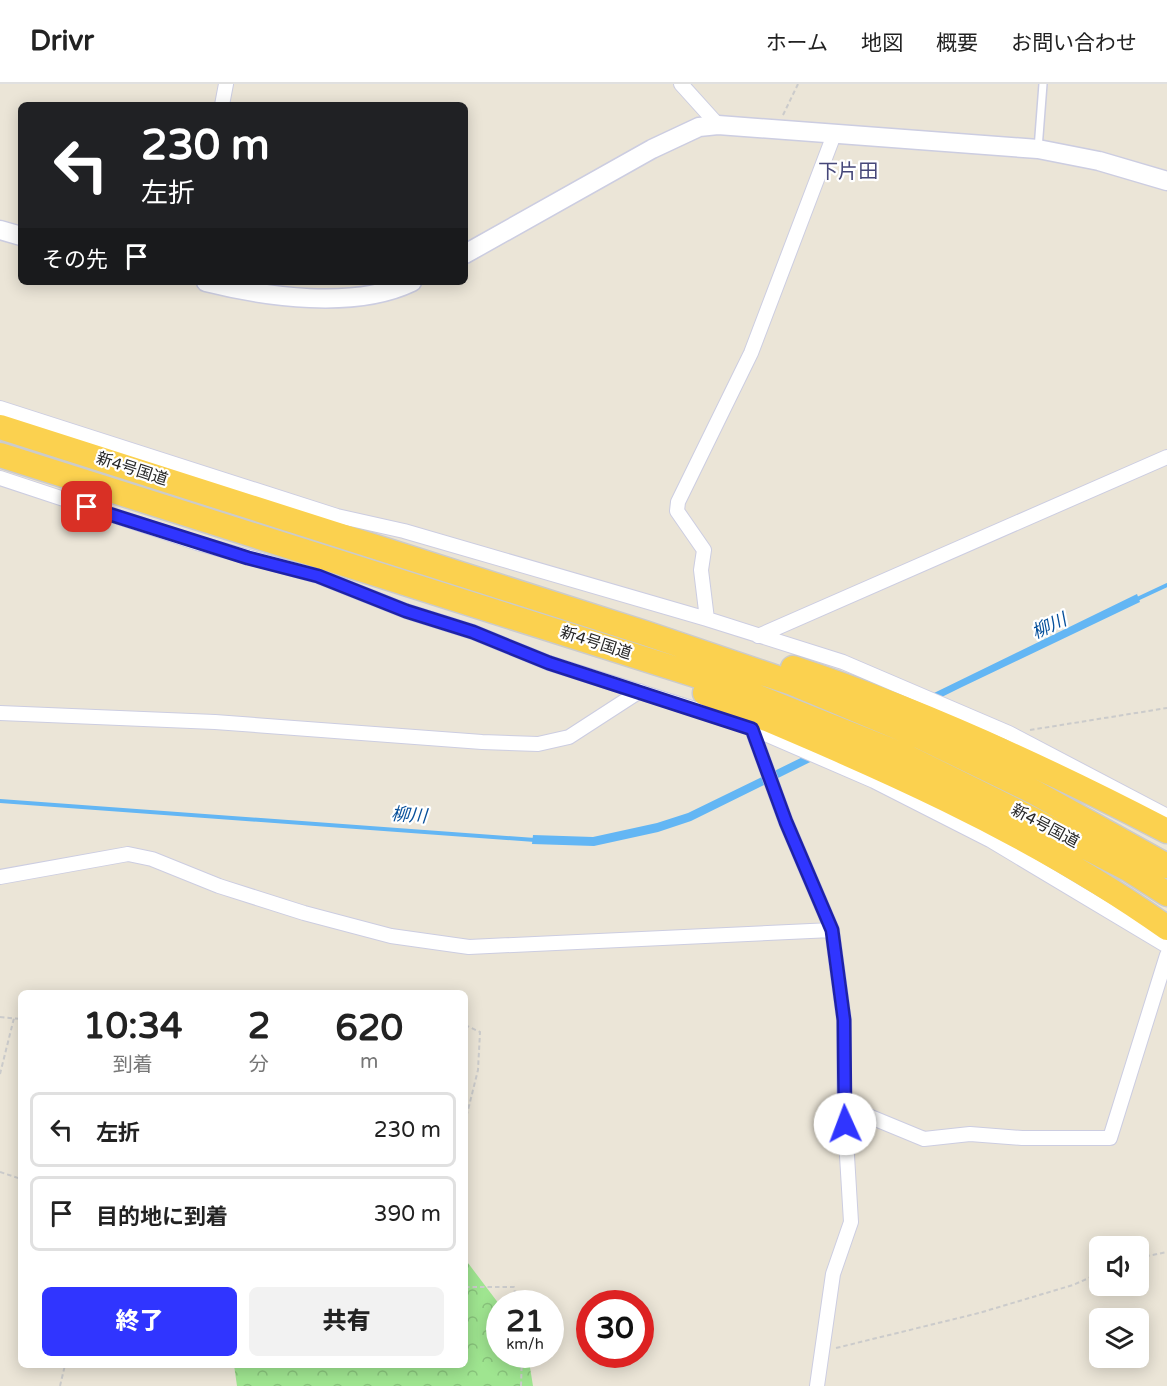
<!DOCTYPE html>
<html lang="ja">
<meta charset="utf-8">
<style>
body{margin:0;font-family:"Varela Round","Noto Sans JP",sans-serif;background:#f2f2f2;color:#222;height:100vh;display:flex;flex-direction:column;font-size:22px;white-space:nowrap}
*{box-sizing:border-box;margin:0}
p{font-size:20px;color:#767676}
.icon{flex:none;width:33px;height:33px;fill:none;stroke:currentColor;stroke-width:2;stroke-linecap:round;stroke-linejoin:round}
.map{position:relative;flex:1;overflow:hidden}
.panel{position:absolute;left:18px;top:906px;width:450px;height:378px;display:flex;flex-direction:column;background:#fff;border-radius:9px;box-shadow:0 3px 15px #0003}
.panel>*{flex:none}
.guide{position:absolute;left:18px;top:18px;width:450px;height:183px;border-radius:9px;box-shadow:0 3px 15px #0003;background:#202124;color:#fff;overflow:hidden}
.tools{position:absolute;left:1089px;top:1152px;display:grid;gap:12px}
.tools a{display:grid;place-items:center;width:60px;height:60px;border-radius:9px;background:#fff;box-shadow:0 3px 15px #0003;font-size:30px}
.speed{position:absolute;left:486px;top:1206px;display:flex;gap:12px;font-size:30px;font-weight:700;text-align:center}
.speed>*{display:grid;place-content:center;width:78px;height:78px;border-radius:50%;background:#fff;box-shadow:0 3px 15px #0003;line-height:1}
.speed small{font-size:15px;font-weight:400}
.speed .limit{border:9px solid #d22;background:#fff;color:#111}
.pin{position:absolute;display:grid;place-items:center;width:51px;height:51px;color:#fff;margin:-26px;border-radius:12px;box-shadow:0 3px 9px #0006}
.me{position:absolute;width:66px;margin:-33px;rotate:358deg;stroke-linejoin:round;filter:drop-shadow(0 0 4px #0008)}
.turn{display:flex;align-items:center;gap:21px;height:126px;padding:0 24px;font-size:27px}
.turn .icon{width:78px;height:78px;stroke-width:2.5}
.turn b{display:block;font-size:42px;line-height:51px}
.then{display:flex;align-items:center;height:57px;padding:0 24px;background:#0003;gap:12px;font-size:22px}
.eta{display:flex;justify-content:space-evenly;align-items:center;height:102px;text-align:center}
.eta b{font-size:36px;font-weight:800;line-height:42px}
.button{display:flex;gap:12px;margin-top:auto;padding:12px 24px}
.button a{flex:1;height:69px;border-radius:9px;background:#3035ff;color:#fff;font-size:24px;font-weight:800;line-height:69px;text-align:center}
.button a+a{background:#f2f2f2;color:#222}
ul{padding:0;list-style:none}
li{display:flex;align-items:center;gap:18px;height:75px;margin:0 12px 9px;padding:0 12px;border:3px solid #e0e0e0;border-radius:9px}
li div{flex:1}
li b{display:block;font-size:22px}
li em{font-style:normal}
header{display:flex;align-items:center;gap:36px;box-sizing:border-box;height:84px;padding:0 30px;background:#fff;border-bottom:2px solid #e0e0e0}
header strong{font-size:28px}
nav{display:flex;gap:33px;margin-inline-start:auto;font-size:21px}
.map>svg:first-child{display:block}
.forest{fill:url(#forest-crowns)}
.water{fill:#63b6f4}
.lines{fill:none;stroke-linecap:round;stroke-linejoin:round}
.stream{stroke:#63b6f4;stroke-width:4}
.service-casing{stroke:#cccde1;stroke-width:10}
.minor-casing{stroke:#cccde1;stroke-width:16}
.tertiary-casing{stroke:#cccde1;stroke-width:21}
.trunk-casing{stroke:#cbcbcb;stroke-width:27}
.path{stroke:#cbcbcb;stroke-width:2;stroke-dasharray:4.5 3;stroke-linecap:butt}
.service{stroke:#fff;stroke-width:7}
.minor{stroke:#fff;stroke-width:14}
.tertiary{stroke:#fff;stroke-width:18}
.trunk{stroke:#fbd14f;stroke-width:24}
.route-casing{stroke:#1f22a6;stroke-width:15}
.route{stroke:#3035ff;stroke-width:10}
.labels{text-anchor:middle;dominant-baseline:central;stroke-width:4.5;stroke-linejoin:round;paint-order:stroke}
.street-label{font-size:16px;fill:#272727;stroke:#fff}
.water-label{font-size:18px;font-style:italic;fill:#07509b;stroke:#fff}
.quarter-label{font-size:20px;fill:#464779;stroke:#fff}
</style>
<header>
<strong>Drivr</strong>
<nav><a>ホーム</a><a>地図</a><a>概要</a><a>お問い合わせ</a></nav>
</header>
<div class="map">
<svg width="1167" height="1302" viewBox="0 0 1167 1302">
<defs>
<pattern id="forest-crowns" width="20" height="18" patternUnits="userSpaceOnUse" patternTransform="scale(1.5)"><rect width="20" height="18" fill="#9fe590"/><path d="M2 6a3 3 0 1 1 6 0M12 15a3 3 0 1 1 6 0" fill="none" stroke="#89c47c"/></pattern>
</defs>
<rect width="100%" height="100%" fill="#ebe5d7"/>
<!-- forest -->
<path class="forest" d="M465,1175l34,45 1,50 28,1 5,31h-296l-3,-21h231z"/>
<!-- water -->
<path class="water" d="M1137,510l3,8 -178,85 -271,134 -33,11 -64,14 -62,-2 1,-9 60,2 64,-14 31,-10z"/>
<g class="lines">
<!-- stream -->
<path class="stream" d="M1135,516l32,-15
M0,717l535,39"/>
<defs>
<path id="service" d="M1038,65l5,-65"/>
<path id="minor" d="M681,0l37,41
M222,21l4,-21
M0,324l337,108 67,15 303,88 136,43 166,71 158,83
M0,394l197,65 121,33 88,35 67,21 76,31 193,61 132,57 116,59 177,106
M707,535l-6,-49 3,-20 -27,-39 1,-9 73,-149 84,-221
M758,552l409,-179
M0,629l215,9 267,20 56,2 31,-7 71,-46
M752,645l34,93 46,108 12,90v86l7,116 -18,52 -16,112
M0,793l128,-23 24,5 67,27 85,27 87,23 78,11 363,-17
M844,1022l80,33 46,-5 52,4h88l57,-183"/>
<path id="tertiary" d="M0,146l21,6
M465,170l187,-105 47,-22 19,-2 320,24 61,12 68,20
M206,198c60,15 148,28 206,0"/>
<path id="trunk" d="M0,343l645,206 147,50 129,54 113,55 133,74
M0,371l733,232 174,70 113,56 108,56 39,25
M793,584c130,43 253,100 374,163
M705,609c159,67 320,134 462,235"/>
</defs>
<!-- service casing -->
<use href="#service" class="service-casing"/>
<!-- minor casing -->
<use href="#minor" class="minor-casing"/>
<!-- tertiary casing -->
<use href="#tertiary" class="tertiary-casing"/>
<!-- trunk casing -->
<use href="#trunk" class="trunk-casing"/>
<!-- path -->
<path class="path" d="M783,31l15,-31
M1030,646l137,-22
M0,933l21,2
M465,941l15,7 -2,38 -13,52
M0,990l14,-56
M0,1088l21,7
M1138,1174l29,-6
M465,1203h49l3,17
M836,1264l143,-35 94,-28 27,-12
M60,1302l5,-21
M521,1302l1,-32"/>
<!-- service -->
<use href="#service" class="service"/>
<!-- minor -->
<use href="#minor" class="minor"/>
<!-- tertiary -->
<use href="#tertiary" class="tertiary"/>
<!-- trunk -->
<use href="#trunk" class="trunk"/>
</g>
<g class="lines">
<defs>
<path id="route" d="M87,423l161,51 70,18 88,35 67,21 76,31 203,66 34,93 46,108 12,90 1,104"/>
</defs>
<!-- route casing -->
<use href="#route" class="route-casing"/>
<!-- route -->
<use href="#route" class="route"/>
</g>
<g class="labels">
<!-- street labels -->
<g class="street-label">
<text transform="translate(132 385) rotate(18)">新4号国道</text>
<text transform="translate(596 559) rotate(18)">新4号国道</text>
<text transform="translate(1045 742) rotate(28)">新4号国道</text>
</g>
<!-- water labels -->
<g class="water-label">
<text transform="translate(1049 542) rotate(-25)">柳川</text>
<text transform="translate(409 731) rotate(4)">柳川</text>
</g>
<!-- quarter labels -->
<g class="quarter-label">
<text x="848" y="88">下片田</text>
</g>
</g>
</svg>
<div class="tools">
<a><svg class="icon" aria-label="sound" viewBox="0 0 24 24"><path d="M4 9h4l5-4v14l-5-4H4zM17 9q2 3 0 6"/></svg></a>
<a><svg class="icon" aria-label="layers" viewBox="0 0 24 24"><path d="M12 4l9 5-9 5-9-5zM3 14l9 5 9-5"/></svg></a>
</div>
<div class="speed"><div>21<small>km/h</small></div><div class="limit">30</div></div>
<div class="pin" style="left:87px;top:423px;background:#d93025"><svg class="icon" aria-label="arrive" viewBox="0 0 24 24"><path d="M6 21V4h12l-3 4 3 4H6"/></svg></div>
<svg class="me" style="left:845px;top:1040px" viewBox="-20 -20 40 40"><circle r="19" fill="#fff"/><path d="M0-13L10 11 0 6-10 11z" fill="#3035ff"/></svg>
<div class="guide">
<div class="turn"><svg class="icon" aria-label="left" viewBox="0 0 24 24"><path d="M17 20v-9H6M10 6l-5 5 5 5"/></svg><div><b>230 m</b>左折</div></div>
<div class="then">その先<svg class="icon" aria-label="arrive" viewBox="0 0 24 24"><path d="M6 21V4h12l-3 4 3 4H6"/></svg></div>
</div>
<section class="panel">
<div class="eta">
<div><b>10:34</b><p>到着</p></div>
<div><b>2</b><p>分</p></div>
<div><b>620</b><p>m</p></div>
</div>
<ul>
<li><svg class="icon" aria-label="left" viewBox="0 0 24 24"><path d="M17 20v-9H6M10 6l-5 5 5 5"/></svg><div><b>左折</b></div><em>230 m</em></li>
<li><svg class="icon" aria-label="arrive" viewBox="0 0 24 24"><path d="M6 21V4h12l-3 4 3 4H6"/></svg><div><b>目的地に到着</b></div><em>390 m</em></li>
</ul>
<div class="button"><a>終了</a><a>共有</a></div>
</section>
</div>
